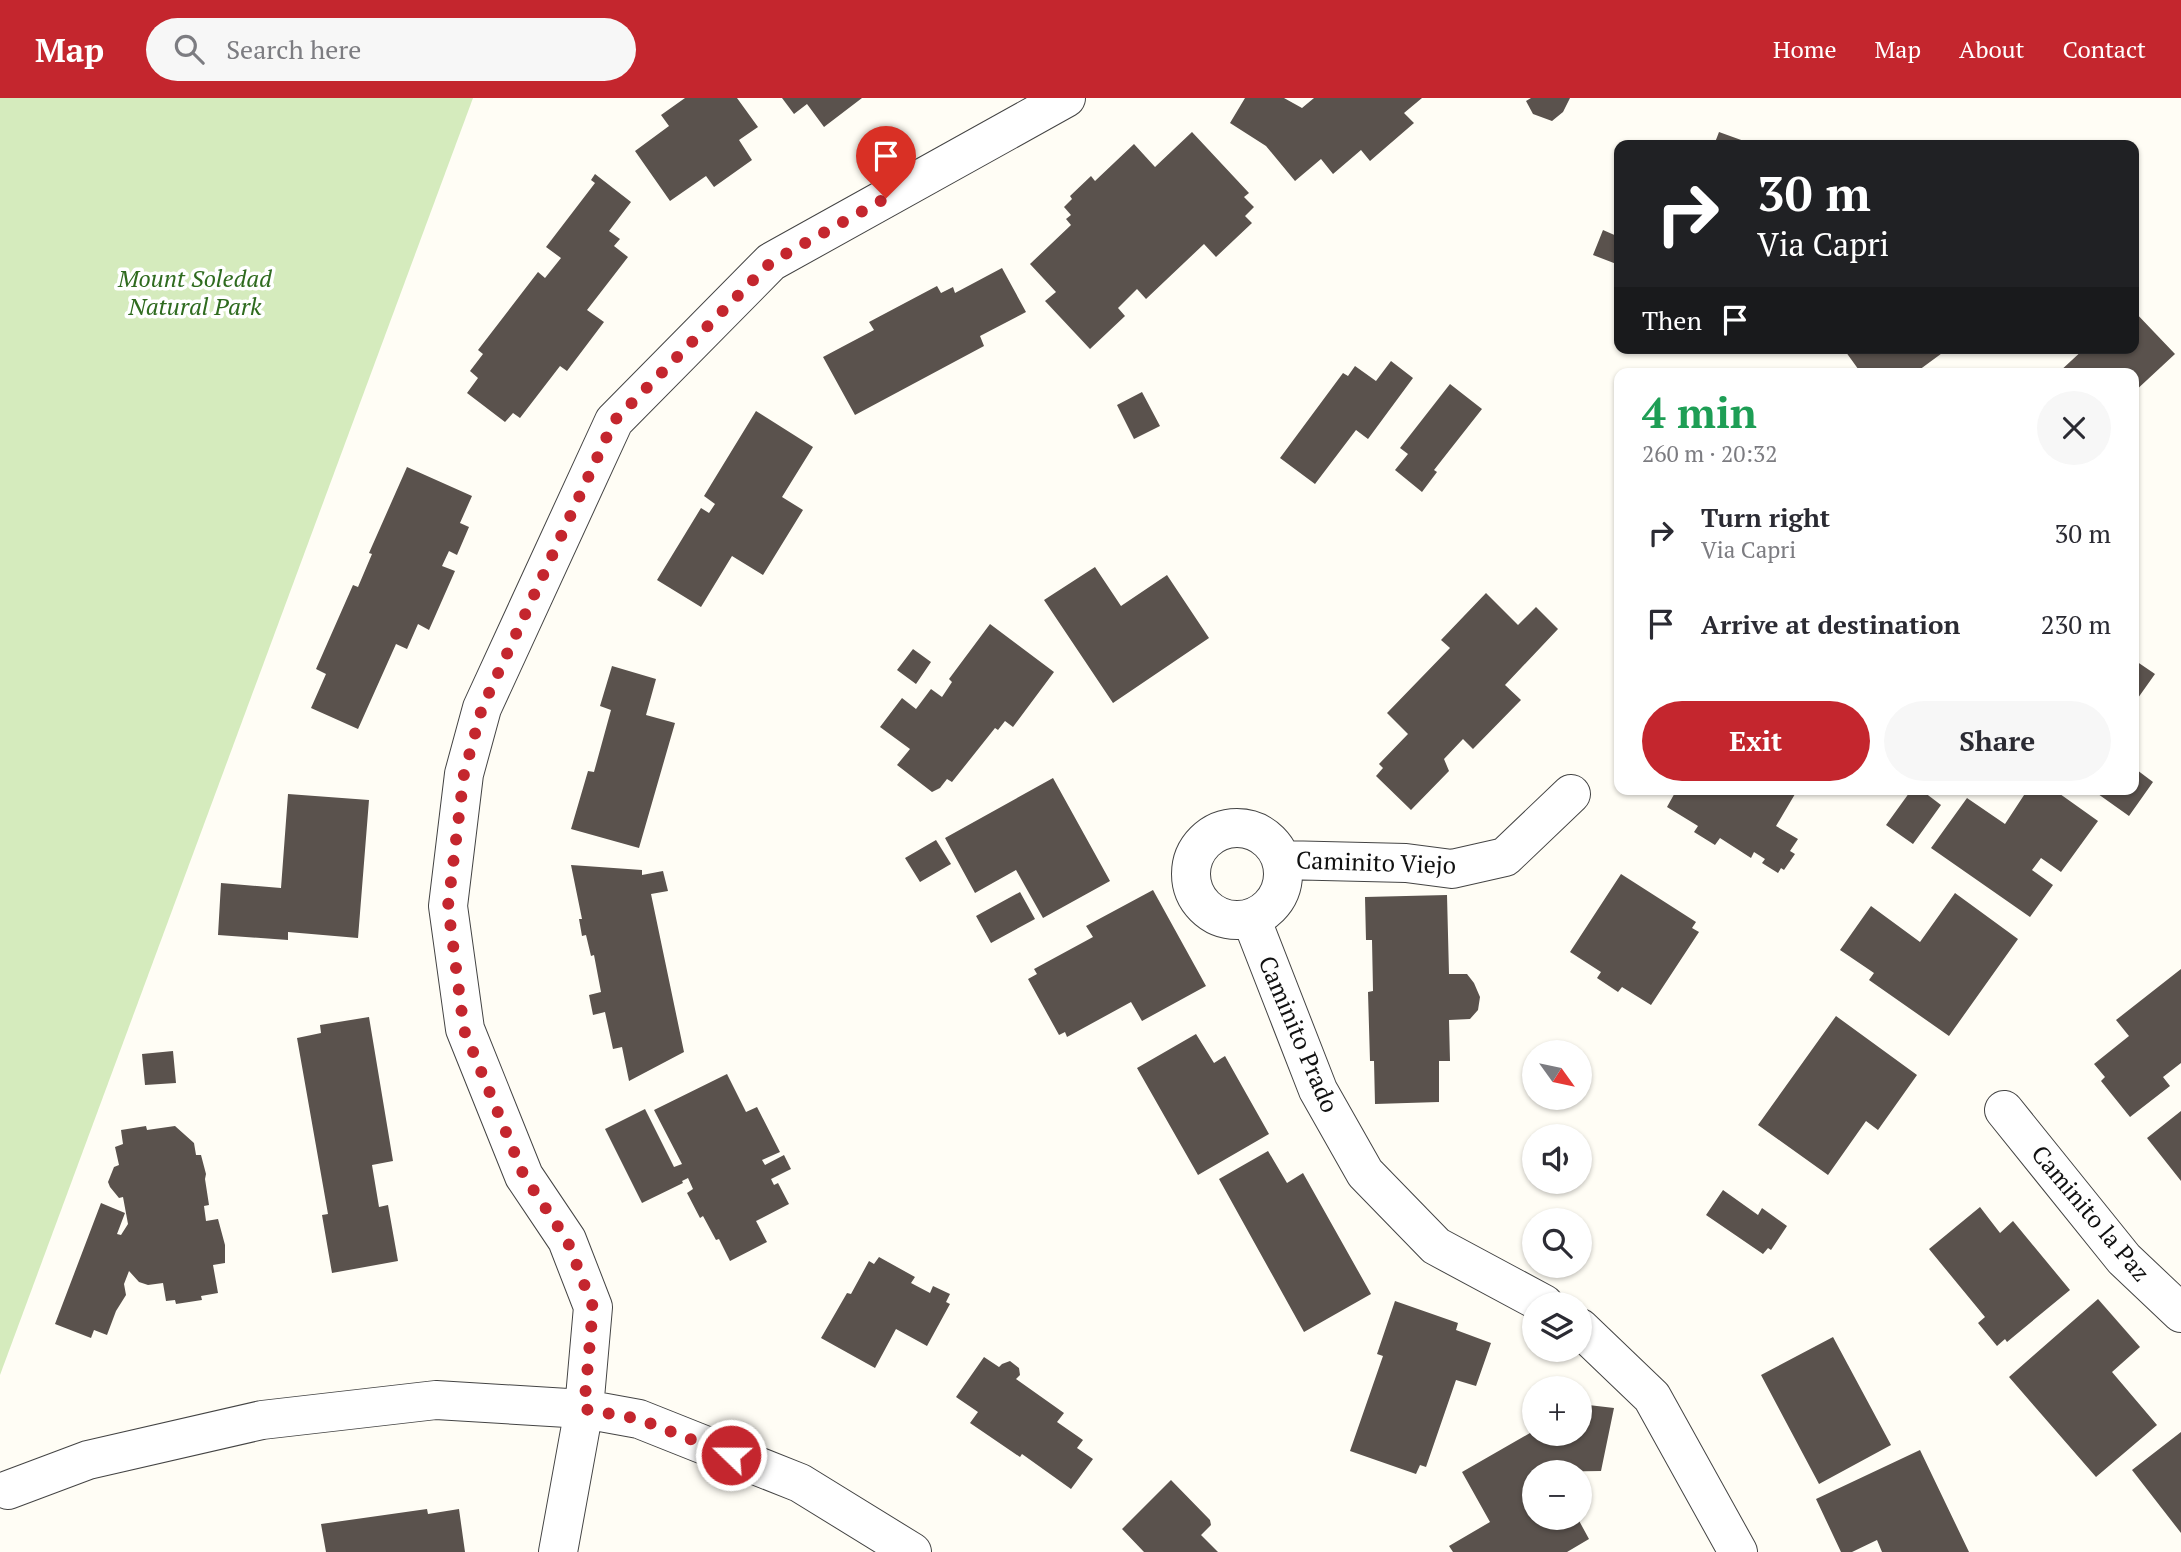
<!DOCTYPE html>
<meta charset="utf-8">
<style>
body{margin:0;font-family:"PT Serif",serif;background:#f7f7f7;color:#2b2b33;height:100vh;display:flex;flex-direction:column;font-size:26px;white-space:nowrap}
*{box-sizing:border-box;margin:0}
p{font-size:23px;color:#7c7c81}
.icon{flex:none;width:38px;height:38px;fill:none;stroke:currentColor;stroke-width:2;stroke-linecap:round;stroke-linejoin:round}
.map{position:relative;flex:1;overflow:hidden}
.panel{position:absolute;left:1614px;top:270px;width:525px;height:427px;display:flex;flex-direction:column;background:#fff;border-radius:14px;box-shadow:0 2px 5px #0004}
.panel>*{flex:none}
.banner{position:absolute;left:1614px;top:42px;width:525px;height:214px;border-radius:14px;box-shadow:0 2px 5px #0004;background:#202124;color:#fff;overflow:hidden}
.needle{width:46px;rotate:123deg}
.controls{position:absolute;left:1522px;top:942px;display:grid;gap:14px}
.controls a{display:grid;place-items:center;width:70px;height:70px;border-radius:50%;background:#fff;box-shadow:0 2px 5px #0004;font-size:35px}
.pin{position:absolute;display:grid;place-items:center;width:60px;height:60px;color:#fff;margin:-72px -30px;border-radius:50% 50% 50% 0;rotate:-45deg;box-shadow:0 0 7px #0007}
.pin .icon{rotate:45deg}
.me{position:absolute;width:77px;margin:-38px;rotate:292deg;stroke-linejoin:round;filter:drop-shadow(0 0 5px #0008)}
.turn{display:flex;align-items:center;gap:24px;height:147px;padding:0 28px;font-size:32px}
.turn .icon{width:91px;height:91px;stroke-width:2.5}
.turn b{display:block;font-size:49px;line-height:60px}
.then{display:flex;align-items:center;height:66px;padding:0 28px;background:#0003;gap:14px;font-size:26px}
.round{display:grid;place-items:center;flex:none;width:74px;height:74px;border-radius:37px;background:#f7f7f7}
.headline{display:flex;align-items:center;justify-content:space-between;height:119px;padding:0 28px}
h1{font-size:42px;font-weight:700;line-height:52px;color:#1e9e55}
.cta{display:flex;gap:14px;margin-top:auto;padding:14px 28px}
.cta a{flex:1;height:80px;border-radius:42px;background:#c4262e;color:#fff;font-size:28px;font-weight:700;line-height:80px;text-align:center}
.cta a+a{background:#f7f7f7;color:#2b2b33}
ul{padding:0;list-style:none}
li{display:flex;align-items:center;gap:21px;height:91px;padding:0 28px}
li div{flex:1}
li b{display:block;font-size:26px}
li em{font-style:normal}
header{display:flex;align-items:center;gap:42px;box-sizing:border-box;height:98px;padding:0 35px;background:#c4262e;color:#fff}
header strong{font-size:33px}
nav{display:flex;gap:38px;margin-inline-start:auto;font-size:24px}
.search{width:490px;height:63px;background:#f7f7f7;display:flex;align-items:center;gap:18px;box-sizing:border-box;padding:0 24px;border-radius:38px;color:#7c7c81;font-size:26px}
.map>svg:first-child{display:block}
.green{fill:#d5ebbd}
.building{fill:#5a524d}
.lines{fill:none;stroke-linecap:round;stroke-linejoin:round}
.minor-casing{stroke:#444;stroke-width:40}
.minor{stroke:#fff;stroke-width:38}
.route{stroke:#c4262e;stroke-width:12;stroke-dasharray:0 21.6}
.labels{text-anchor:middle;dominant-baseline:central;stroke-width:7;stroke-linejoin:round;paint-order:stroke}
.park-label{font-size:24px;font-style:italic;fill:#2f6b1f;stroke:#fff}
.street-label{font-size:24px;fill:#111;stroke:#fff}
</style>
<header>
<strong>Map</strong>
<div class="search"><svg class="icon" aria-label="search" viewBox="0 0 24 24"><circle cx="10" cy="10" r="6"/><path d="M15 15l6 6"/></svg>Search here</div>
<nav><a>Home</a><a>Map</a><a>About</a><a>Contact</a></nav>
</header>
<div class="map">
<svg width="2181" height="1454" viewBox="0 0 2181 1454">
<rect width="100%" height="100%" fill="#fffdf5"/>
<!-- green -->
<path class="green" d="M0,0h473l-473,1277z"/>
<!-- building -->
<path class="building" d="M685,0h52l21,29 -19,13 13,20 -38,27 -8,-11 -36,25 -35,-50 34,-25 -8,-11z
M782,0h80l-38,29 -17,-23 -13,10z
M1245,0h39l18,10 12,-10h108l-18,15 10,10 -44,38 -9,-11 -28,24 -12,-15 -26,22 -29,-35 -36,-23z
M1531,0h39l-7,14 -11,9 -19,-7 -7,-13z
M1192,34l57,61 -5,4 10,10 -9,9 7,7 -36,34 -12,-13 -58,55 -9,-10 -19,19 7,8 -35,33 -45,-48 11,-9 -26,-28 41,-39 -5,-6 5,-4 -7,-8 8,-8 -2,-3 21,-20 4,5 39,-37 21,23z
M1719,34l36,13h-41z
M595,76l36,28 -22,29 11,8 -6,7 14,11 -41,53 17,12 -37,49 -7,-5 -40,52 -7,-5 -8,9 -38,-29 11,-15 -8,-7 13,-17 -5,-4 60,-78 7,6 16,-20 -15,-11 49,-64 -4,-3z
M1603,132l16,7v28l-26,-10z
M1002,170l24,44 -46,24 4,10 -129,69 -32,-58 51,-27 -5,-8 68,-36 4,7 12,-6 2,6z
M2133,212l42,44 -42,39v-20h-75l27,-25h48z
M1843,250h106l-34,25h-54z
M1391,263l22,17 -45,61 -12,-9 -41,54 -35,-26 63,-85 5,3 7,-10 21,15z
M1450,286l32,25 -48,61 3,2 -15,20 -27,-22 13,-16 -8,-6z
M1142,294l18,34 -26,13 -17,-34z
M756,313l57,36 -31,50 21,13 -40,65 -31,-19 -31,51 -44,-27 44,-72 8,5 6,-9 -11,-8z
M407,369l65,29 -12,27 9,4 -12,28 -8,-4 -7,15 13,5 -26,59 -11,-6 -11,25 -11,-5 -38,85 -47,-21 15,-34 -10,-5 37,-84 5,2 14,-33 -3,-1z
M1095,469l26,39 46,-31 42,63 -96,65 -69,-103z
M1486,495l32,32 18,-18 22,22 -53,56 16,15 -48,49 -10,-10 -19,20 5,12 -38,39 -35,-34 7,-8 -4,-4 29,-30 -21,-21 63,-65 -9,-8z
M990,526l64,48 -41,55 -8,-6 -7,9 -3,-2 -43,54 -5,-3 -7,9 -8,4 -35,-27 13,-16 -30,-22 22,-29 14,11 15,-20 11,8 10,-15 -3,-3z
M913,551l18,13 -15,22 -19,-14z
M2133,561l22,15 -22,31z
M612,568l44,13 -10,36 29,8 -36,125 -68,-19 17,-58 6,1 17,-62 -11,-4z
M2133,669l20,15 -24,34 -38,-27h42z
M1053,680l57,103 -67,37 -27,-48 -41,23 -30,-55z
M1677,691h121l-22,37 22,13 -8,12 5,3 -11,16 -3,-2 -3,5 -16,-10 3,-4 -11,-7 -3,6 -31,-20 -5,7 -21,-13 4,-6 -31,-19z
M1912,691h8l21,16 -28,39 -27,-19z
M2028,691h25l45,32 -37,51 -20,-14 -9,12 21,15 -23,32 -99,-69 36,-50 38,26z
M288,696l81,6 -11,138 -70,-6v8l-70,-5 3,-52 60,5z
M936,742l15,24 -31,18 -15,-24z
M571,767l71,5v5l21,-4 5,20 -17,3 33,158 -55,29 -7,-34 -9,2 -8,-37 -12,3 -4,-20 12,-3 -7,-37 -3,1 -5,-21 -4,1 -3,-17h3z
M1621,776l75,48 -4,6 7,4 -48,73 -29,-18 -4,5 -21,-14 4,-6 -31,-20z
M1153,792l53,96 -64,35 -11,-19 -64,35 -2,-5 -6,3 -31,-56 9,-5 -3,-5 59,-32 -7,-11z
M1020,794l15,27 -44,24 -15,-27z
M1955,795l63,46 -69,97 -80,-56 5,-7 -34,-23 31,-44 49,36z
M1447,797l2,79h18l7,9 6,14 -2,13 -8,9 -21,1 1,41h-11v41l-64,2 -1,-43h-4l-2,-69 5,-1 -1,-51h-6l-1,-43z
M2181,871v94l-18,14 7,9 -40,31 -29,-36 4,-4 -11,-13 35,-28 -13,-16z
M1836,918l81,59 -39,55 -12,-9 -38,54 -70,-50z
M369,919l24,144 -21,4 7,42 9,-2 10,56 -66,12 -10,-58 6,-1 -31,-176 24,-5 -1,-8z
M1196,936l18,29 11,-7 44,78 -71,41 -61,-107z
M173,953l3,32 -31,2 -3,-31z
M727,976l19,38 11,-5 23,45 -18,8 3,5 19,-10 7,14 -20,10 3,6 4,-2 11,21 -33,17 11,21 -37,19 -11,-22 -3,1 -13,-24 -3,2 -13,-25 6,-4 -5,-11 -6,3 1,2 -41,20 -37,-74 40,-20 29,58 8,-3 -28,-54z
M2181,1013v70l-34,-43z
M146,1028l1,4 28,-4 19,17 2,12h5l5,19 -1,5 4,26 -5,1 2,15 12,-2 7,26v18l-12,2 5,28 -17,3 1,4 -26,4 -1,-4 -9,1 -3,-18 -15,2 -9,-3 -10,-11 -5,13 2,11 -10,16 -9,24 -13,-5 -3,8 -36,-14 46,-121 24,10 -8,21 4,1 7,-11 -5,-27 -4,1 -9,-11 -2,-5 6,-15 5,-2 -4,-18 8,-3 -2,-14z
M1268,1053l19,32 16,-10 68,121 -67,38 -85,-153z
M1723,1092l35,25 4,-7 25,18 -16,24 -3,-2 -5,6 -57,-39z
M1980,1109l20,26 13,-12 57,69 -63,52 -2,-3 -8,7 -19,-23 7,-6 -56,-68z
M879,1159l36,20 -4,6 19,10 3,-7 17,8 -4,8 4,2 -23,42 -31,-17 -21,39 -54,-30 26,-45 4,1 18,-33 5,3z
M2098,1201l42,48 -28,25 45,53 -61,52 -87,-100z
M1395,1203l63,22 -2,7 35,13 -15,43 -20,-6 -30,87 -6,-2 -4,9 -66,-23 33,-95 -6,-2z
M1833,1239l58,108 -72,39 -58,-109z
M984,1259l15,10 3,-3 8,-3 9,7 1,7 -4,4 48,34 -7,9 26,18 -6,8 16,11 -22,30 -49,-35 -2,3 -50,-34 8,-11 -22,-15z
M1580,1306l34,4 -13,63 -66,1v32l-7,4 10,16 12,-7h27l12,22 -22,13h-114l-4,-6 41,-24 -28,-50 68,-39 5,-5v5h45z
M2181,1334v101l-49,-63z
M1920,1352l49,102h-87l-5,-12 -25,12h-11l-25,-53z
M1171,1382l39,40 1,5 -10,10 17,17h-74l-22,-23z
M427,1411l1,5 31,-5 6,43h-139l-5,-28z"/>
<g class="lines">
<defs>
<path id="minor" d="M1191 776a46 46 0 1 1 92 0a46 46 0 1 1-92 0Z
M1282,762l124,3 46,6 53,-12 66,-63
M1251,820l67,172 47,83 71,73 108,58
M2004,1012l120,149 57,54
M1580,1230l72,69 86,155
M8,1392l80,-30 174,-40 174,-20 148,9 55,10 161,64 112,69
M558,1454l26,-143 9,-102 -26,-67 -43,-64 -59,-147 -17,-123 16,-132 18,-66 132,-287 157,-159 295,-164"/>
</defs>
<!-- minor casing -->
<use href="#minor" class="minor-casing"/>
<!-- minor -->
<use href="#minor" class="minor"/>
</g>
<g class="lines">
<!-- route -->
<path class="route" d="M731,1357l-92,-36 -55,-10 9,-102 -26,-67 -43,-64 -60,-146 -16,-124 16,-132 18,-66 132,-287 157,-159 115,-64"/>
</g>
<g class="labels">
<!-- park labels -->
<g class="park-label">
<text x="195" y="180">Mount Soledad<tspan x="195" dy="28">Natural Park</tspan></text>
</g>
<!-- street labels -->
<g class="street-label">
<text transform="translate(1376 764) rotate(2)">Caminito Viejo</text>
<text transform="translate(1299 936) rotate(67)">Caminito Prado</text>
<text transform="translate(2091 1115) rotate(50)">Caminito la Paz</text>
</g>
</g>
</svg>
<div class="controls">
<a><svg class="needle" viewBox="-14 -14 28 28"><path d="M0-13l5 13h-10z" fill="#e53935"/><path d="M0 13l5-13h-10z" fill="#7c7c81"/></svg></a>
<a><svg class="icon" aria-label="sound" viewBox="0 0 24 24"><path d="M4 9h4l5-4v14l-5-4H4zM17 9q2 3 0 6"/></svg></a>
<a><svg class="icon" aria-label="search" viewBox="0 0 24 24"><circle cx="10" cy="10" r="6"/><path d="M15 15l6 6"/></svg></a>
<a><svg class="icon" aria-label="layers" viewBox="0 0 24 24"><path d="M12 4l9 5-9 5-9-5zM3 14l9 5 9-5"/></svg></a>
<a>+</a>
<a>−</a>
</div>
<div class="pin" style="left:886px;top:100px;background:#d93025"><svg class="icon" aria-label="arrive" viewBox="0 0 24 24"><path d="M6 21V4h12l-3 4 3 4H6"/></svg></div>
<svg class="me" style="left:731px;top:1357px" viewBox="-20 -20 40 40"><circle r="17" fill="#c4262e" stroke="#fff" stroke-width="3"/><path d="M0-11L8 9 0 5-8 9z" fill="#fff"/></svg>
<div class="banner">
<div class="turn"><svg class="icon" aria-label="right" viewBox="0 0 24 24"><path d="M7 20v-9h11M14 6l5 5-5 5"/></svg><div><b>30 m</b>Via Capri</div></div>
<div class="then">Then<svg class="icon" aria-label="arrive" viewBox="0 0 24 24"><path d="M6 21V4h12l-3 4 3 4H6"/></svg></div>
</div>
<section class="panel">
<div class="headline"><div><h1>4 min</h1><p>260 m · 20:32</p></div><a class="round"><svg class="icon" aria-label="close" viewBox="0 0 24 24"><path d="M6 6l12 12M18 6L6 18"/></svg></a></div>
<ul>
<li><svg class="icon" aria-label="right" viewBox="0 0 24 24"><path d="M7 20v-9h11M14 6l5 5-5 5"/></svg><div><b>Turn right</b><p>Via Capri</p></div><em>30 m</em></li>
<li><svg class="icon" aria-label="arrive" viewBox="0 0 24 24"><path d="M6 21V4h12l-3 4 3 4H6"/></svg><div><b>Arrive at destination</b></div><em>230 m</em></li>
</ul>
<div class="cta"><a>Exit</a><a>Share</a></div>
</section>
</div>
